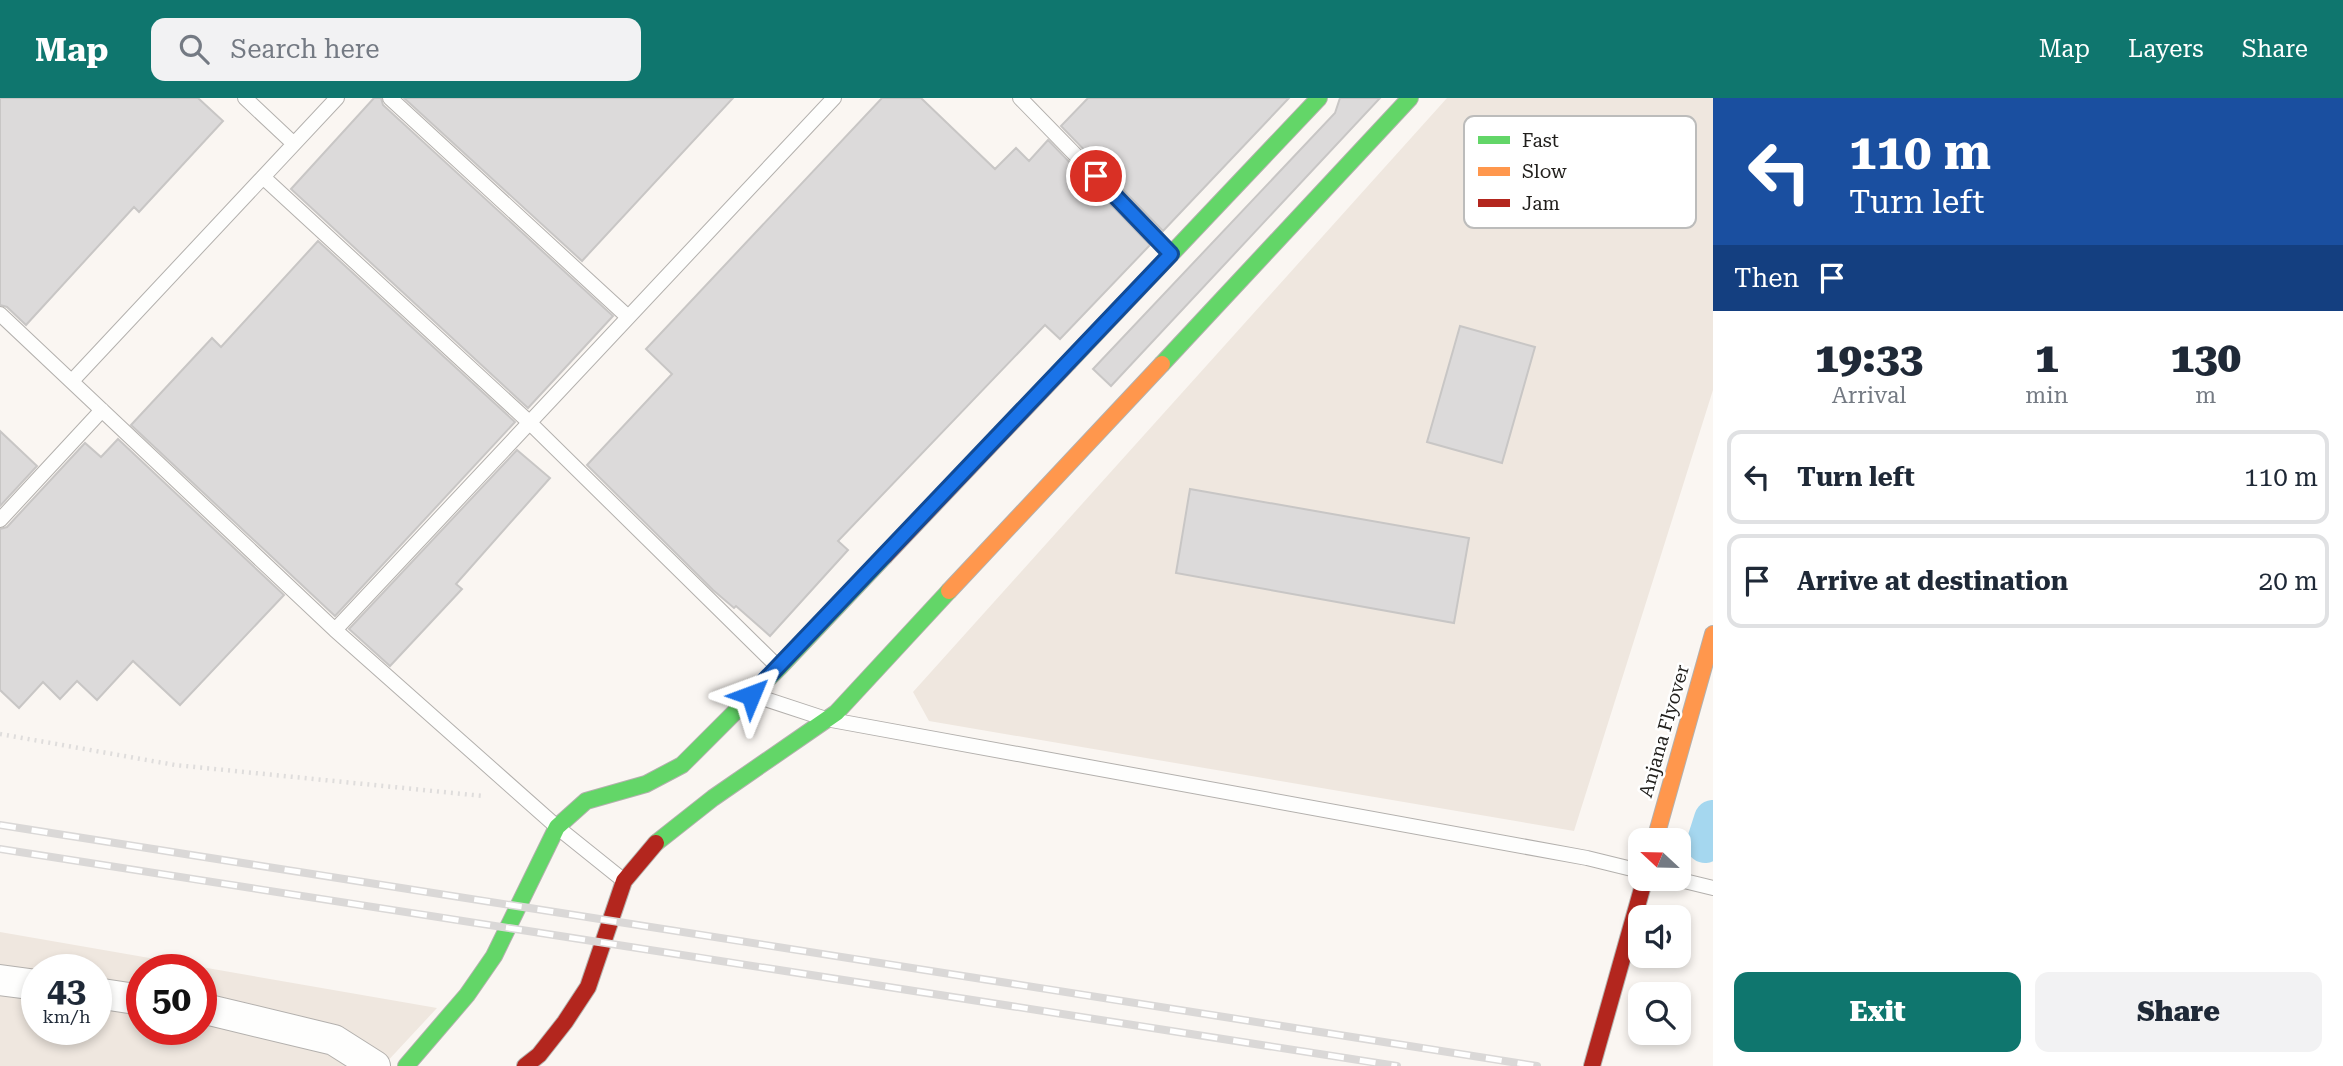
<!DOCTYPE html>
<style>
body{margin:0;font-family:"Roboto Serif",serif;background:#f2f2f3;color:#1f2937;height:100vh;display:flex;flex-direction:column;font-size:26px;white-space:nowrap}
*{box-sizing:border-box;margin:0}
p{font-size:23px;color:#747a83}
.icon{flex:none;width:38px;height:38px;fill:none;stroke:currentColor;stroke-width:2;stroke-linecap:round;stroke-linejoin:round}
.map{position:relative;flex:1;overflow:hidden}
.details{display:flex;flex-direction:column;background:#fff;width:630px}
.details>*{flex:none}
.guide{background:#1a4fa0;color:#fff;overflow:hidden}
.needle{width:46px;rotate:292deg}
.buttons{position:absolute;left:1628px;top:730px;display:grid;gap:14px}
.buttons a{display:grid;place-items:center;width:63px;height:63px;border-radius:14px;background:#fff;box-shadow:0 4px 10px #0003;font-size:35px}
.speed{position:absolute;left:21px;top:856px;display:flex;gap:14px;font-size:35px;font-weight:700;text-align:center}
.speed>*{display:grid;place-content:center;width:91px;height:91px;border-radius:50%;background:#fff;box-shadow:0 4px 10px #0003;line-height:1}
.speed small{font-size:18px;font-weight:400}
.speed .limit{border:10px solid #d22;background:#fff;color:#111}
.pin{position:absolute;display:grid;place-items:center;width:60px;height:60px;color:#fff;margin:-30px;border:4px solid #fff;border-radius:50%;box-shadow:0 2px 7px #0007}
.me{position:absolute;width:77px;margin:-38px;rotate:46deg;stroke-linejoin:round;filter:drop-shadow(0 0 5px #0008)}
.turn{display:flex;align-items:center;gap:24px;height:147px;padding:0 21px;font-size:32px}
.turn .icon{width:91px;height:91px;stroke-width:2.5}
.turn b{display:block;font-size:49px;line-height:60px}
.then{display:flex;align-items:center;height:66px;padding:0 21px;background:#0003;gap:14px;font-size:26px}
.eta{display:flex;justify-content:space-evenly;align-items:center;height:119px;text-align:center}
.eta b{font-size:42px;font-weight:800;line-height:49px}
.button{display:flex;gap:14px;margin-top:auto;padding:14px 21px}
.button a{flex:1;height:80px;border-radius:14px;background:#0f766e;color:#fff;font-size:28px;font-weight:800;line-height:80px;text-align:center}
.button a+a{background:#f2f2f3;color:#1f2937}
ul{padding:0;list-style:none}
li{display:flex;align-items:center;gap:21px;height:94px;margin:0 14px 10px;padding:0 7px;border:4px solid #e0e1e3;border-radius:14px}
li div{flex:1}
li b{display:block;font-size:26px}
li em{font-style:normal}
header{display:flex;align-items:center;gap:42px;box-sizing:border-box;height:98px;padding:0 35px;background:#0f766e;color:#fff}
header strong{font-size:33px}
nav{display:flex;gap:38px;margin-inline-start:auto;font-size:24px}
.search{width:490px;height:63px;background:#f2f2f3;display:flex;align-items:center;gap:18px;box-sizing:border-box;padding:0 24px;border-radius:14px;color:#747a83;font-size:26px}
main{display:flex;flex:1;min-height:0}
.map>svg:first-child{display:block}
.built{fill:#efe7df;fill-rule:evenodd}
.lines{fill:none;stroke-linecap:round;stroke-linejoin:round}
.canal{stroke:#a5d7ef;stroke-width:38}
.building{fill:#dcdada;stroke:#c8c6c5;stroke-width:2}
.lane-casing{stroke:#b3b0ad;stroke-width:16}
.street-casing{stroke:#b3b0ad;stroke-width:32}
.fast-casing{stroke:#b3b0ad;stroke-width:18}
.slow-casing{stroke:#b3b0ad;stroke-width:18}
.jam-casing{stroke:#b3b0ad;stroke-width:18}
.path{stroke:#dfdddc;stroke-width:4.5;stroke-dasharray:2 5;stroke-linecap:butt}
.lane{stroke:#fefefd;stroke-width:14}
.street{stroke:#fefefd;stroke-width:30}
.fast{stroke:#63d668;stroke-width:16}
.slow{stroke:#ff974d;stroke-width:16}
.jam{stroke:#b3261e;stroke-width:16}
.rail-casing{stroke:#dad8d7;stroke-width:8}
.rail{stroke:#fff;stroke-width:5;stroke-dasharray:16;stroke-linecap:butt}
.route-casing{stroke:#114b97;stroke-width:18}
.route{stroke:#1a73e8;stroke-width:12}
.labels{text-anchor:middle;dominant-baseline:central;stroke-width:5;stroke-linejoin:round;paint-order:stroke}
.street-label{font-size:19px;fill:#211f1c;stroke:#fff}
.key{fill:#fff;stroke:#bcbcbb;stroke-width:2}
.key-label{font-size:19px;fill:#211f1c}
</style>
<header>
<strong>Map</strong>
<div class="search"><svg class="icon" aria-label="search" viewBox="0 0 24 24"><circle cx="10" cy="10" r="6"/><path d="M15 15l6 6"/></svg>Search here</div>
<nav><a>Map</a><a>Layers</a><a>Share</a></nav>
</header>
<main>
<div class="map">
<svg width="1713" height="968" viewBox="0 0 1713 968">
<rect width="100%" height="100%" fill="#faf6f2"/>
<!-- built -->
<path class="built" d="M1447,0h266v292l-139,441 -645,-110 -16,-29z
M0,834l437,76 -54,58h-383zM37,872h59v59h-59zM142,872h59v59h-59z"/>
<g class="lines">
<!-- canal -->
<path class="canal" d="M1705,746l8,-25"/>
</g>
<!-- building -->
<path class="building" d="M0,0h198l25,23 -84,91 -5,-5 -108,118 -19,-18 -7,-2z
M374,0h7l2,7 230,211 -85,92 -237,-219z
M404,0h329l-151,163z
M882,0h39l74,71 21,-21 13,13 19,-21 102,105 -90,94 -15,-14 -207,216 10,9 -78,86 -34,-30 -2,2 -21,-18 -126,-125 85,-91 -26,-25z
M1088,0h201l-126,133 -102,-105z
M1340,0h40l-269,288 -18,-17 242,-256z
M318,143l197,181 -180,194 -204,-191 81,-87 9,9z
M1460,228l75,21 -33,116 -75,-21z
M0,333l37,35 -37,40z
M118,341l166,156 -104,110 -47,-44 -36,39 -20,-19 -17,18 -17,-17 -24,26 -19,-18v-161l7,-2 78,-84 16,14z
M517,352l33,28 -94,106 6,5 -72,77 -41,-37z
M1190,391l279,49 -15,85 -278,-50z"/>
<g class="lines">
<defs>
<path id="lane" d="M245,0l49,46
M390,0l238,219
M1020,0l151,155
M263,79l267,246 248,244
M0,216l335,316 222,197 66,53
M72,283l265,-283
M0,422l102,-110
M335,532l499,-532
M756,598l70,23 761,139 53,13
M1672,780l41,10"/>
<path id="street" d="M0,882l37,5
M96,895l46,7
M201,910l133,32 41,26"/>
<path id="fast" d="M1069,264l250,-264
M1162,266l248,-266
M656,745l57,-45 123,-85 113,-122
M406,968l61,-71 27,-39 63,-129 29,-26 60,-17 36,-19 97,-97 106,-112"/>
<path id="slow" d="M949,493l213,-227
M1655,742l58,-206"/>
<path id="jam" d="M885,458l184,-194
M525,968l14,-11 26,-33 23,-35 36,-106 32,-38
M1592,968l53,-188"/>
</defs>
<!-- lane casing -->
<use href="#lane" class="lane-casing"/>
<!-- street casing -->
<use href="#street" class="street-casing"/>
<!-- fast casing -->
<use href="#fast" class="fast-casing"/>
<!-- slow casing -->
<use href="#slow" class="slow-casing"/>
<!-- jam casing -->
<use href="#jam" class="jam-casing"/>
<!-- path -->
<path class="path" d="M0,636l175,31 308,31"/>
<!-- lane -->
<use href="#lane" class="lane"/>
<!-- street -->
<use href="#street" class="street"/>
<!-- fast -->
<use href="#fast" class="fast"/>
<!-- slow -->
<use href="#slow" class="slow"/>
<!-- jam -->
<use href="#jam" class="jam"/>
<defs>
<path id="rail" d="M0,727l1537,241
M0,751l1397,217"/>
</defs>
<!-- rail casing -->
<use href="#rail" class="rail-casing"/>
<!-- rail -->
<use href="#rail" class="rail"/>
</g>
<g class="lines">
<defs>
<path id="route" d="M751,597l420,-441 -75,-78"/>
</defs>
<!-- route casing -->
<use href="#route" class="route-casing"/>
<!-- route -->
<use href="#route" class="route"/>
</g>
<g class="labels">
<!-- street labels -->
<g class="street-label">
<text transform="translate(1664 633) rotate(-74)">Anjana Flyover</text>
</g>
</g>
<!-- legend -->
<rect x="1464" y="18" width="232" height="112" rx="10" class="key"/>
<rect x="1478" y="38" width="32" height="8" fill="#63d668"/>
<rect x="1478" y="69" width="32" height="9" fill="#ff974d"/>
<rect x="1478" y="101" width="32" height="8" fill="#b3261e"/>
<g class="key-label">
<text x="1522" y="49">Fast</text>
<text x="1522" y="80">Slow</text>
<text x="1522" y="112">Jam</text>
</g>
</svg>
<div class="buttons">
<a><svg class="needle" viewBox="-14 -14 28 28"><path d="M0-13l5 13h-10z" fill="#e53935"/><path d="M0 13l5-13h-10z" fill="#747a83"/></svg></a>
<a><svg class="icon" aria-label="sound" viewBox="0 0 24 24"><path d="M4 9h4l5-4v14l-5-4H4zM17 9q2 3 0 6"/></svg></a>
<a><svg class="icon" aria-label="search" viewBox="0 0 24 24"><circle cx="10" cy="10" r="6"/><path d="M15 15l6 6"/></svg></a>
</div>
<div class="speed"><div>43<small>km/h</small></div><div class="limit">50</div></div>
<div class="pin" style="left:1096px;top:78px;background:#d93025"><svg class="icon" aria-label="arrive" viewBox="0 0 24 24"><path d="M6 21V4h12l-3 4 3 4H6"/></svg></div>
<svg class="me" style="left:751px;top:597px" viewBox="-20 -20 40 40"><path d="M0-17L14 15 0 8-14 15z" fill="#1a73e8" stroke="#fff" stroke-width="4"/></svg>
</div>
<section class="details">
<div class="guide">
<div class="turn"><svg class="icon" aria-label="left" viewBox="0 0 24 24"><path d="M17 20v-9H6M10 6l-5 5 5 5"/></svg><div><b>110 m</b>Turn left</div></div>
<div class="then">Then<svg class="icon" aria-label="arrive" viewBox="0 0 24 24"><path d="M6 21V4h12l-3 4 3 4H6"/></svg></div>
</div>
<div class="eta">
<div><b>19:33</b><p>Arrival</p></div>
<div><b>1</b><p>min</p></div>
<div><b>130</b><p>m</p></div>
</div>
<ul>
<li><svg class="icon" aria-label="left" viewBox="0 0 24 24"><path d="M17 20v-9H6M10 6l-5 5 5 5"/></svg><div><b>Turn left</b></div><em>110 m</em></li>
<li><svg class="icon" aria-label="arrive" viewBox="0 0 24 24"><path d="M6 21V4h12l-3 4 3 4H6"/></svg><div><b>Arrive at destination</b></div><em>20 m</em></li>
</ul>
<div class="button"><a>Exit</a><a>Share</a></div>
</section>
</main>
